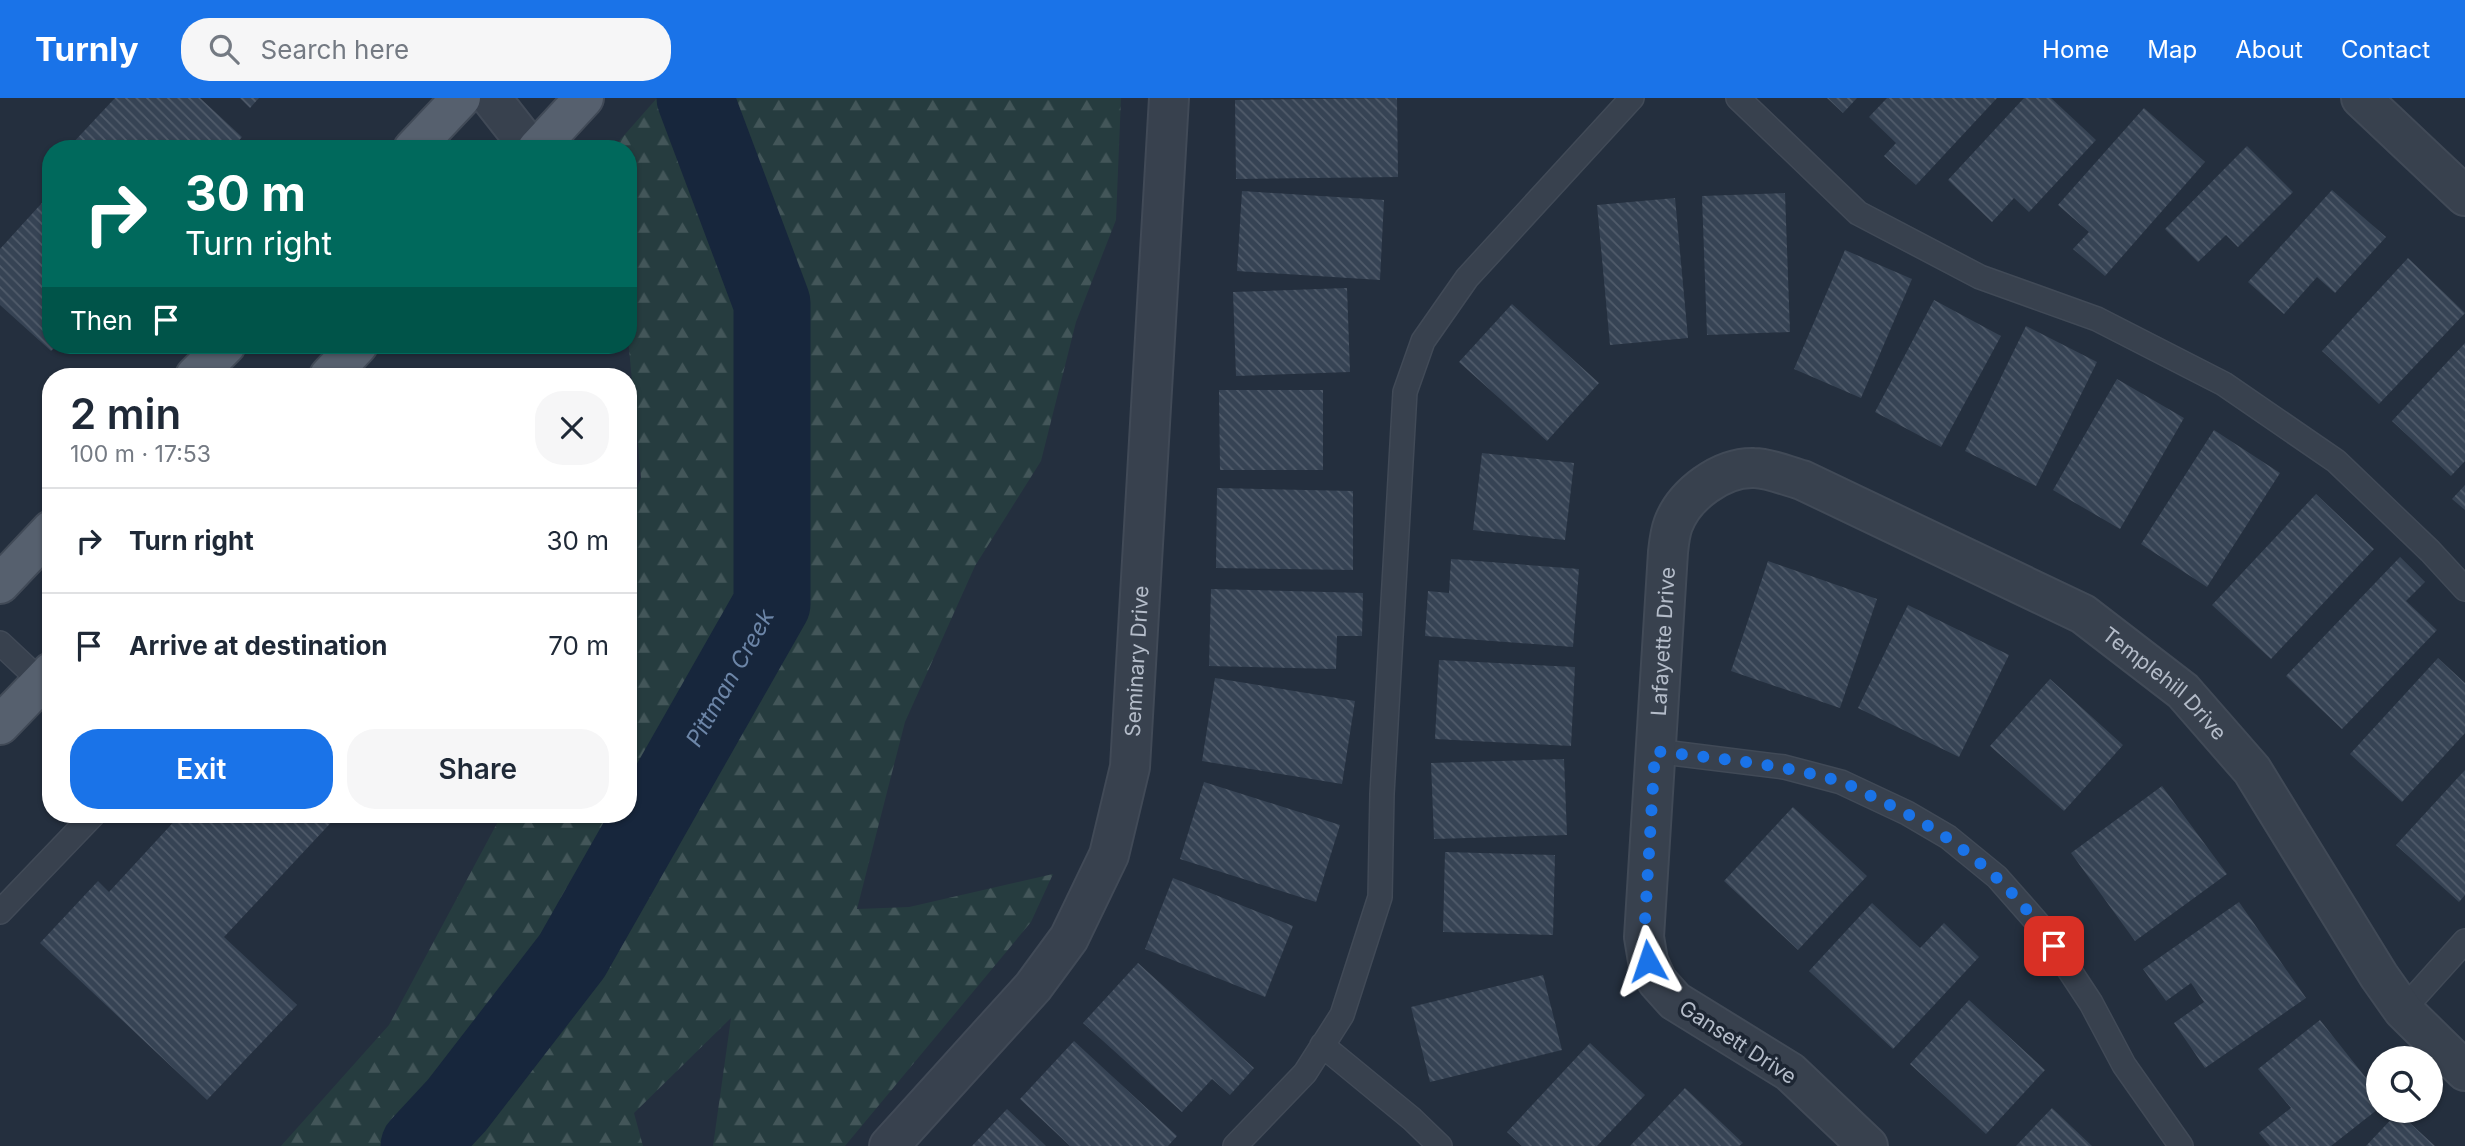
<!DOCTYPE html>
<meta charset="utf-8">
<style>
body{margin:0;font-family:Inter,sans-serif;background:#f6f6f7;color:#1f2937;height:100vh;display:flex;flex-direction:column;font-size:26px;white-space:nowrap}
*{box-sizing:border-box;margin:0}
p{font-size:23px;color:#747a83}
.icon{flex:none;width:38px;height:38px;fill:none;stroke:currentColor;stroke-width:2;stroke-linecap:round;stroke-linejoin:round}
.map{position:relative;flex:1;overflow:hidden}
.details{position:absolute;left:42px;top:270px;width:595px;height:455px;display:flex;flex-direction:column;background:#fff;border-radius:28px;box-shadow:0 2px 5px #0004}
.details>*{flex:none}
.guide{position:absolute;left:42px;top:42px;width:595px;height:214px;border-radius:28px;box-shadow:0 2px 5px #0004;background:#00695c;color:#fff;overflow:hidden}
.controls{position:absolute;left:2366px;top:948px;display:grid;gap:14px}
.controls a{display:grid;place-items:center;width:77px;height:77px;border-radius:50%;background:#fff;box-shadow:0 2px 5px #0004;font-size:35px}
.pin{position:absolute;display:grid;place-items:center;width:60px;height:60px;color:#fff;margin:-30px;border-radius:14px;box-shadow:0 4px 10px #0006}
.me{position:absolute;width:77px;margin:-38px;rotate:355deg;stroke-linejoin:round;filter:drop-shadow(0 0 5px #0008)}
.turn{display:flex;align-items:center;gap:24px;height:147px;padding:0 28px;font-size:32px}
.turn .icon{width:91px;height:91px;stroke-width:2.5}
.turn b{display:block;font-size:49px;line-height:60px}
.then{display:flex;align-items:center;height:66px;padding:0 28px;background:#0003;gap:14px;font-size:26px}
.round{display:grid;place-items:center;flex:none;width:74px;height:74px;border-radius:28px;background:#f6f6f7}
.overview{display:flex;align-items:center;justify-content:space-between;height:119px;padding:0 28px}
h1{font-size:42px;font-weight:600;line-height:52px}
.cta{display:flex;gap:14px;margin-top:auto;padding:14px 28px}
.cta a{flex:1;height:80px;border-radius:28px;background:#1a73e8;color:#fff;font-size:28px;font-weight:600;line-height:80px;text-align:center}
.cta a+a{background:#f6f6f7;color:#1f2937}
ul{padding:0;list-style:none}
li{display:flex;align-items:center;gap:21px;height:105px;padding:0 28px;border-top:2px solid #e0e1e3}
li div{flex:1}
li b{display:block;font-size:26px}
li em{font-style:normal}
header{display:flex;align-items:center;gap:42px;box-sizing:border-box;height:98px;padding:0 35px;background:#1a73e8;color:#fff}
header strong{font-size:33px}
nav{display:flex;gap:38px;margin-inline-start:auto;font-size:24px}
.search{width:490px;height:63px;background:#f6f6f7;display:flex;align-items:center;gap:18px;box-sizing:border-box;padding:0 24px;border-radius:28px;color:#747a83;font-size:26px}
.map>svg:first-child{display:block}
.forest{fill:url(#forest-firs)}
.lines{fill:none;stroke-linecap:round;stroke-linejoin:round}
.river{stroke:#17263c;stroke-width:77}
.building{fill:url(#building-back-hatch)}
.service-casing{stroke:#414a57;stroke-width:26}
.minor-casing{stroke:#414a57;stroke-width:42}
.primary-casing{stroke:#414a57;stroke-width:42}
.service{stroke:#38414e;stroke-width:23}
.minor{stroke:#38414e;stroke-width:38}
.primary{stroke:#56606e;stroke-width:38}
.route{stroke:#1a73e8;stroke-width:12;stroke-dasharray:0 21.6}
.labels{text-anchor:middle;dominant-baseline:central;stroke-width:7;stroke-linejoin:round;paint-order:stroke}
.street-label{font-size:21px;fill:#b4bcc9;stroke:#1d2633}
.water-label{font-size:23px;font-style:italic;fill:#6d86a8;stroke:#1d2633}
</style>
<header>
<strong>Turnly</strong>
<div class="search"><svg class="icon" aria-label="search" viewBox="0 0 24 24"><circle cx="10" cy="10" r="6"/><path d="M15 15l6 6"/></svg>Search here</div>
<nav><a>Home</a><a>Map</a><a>About</a><a>Contact</a></nav>
</header>
<div class="map">
<svg width="2465" height="1048" viewBox="0 0 2465 1048">
<defs>
<pattern id="forest-firs" width="22" height="20" patternUnits="userSpaceOnUse" patternTransform="scale(1.75)"><rect width="22" height="20" fill="#263c3f"/><path d="M5 1l3.5 6h-7zM16 11l3.5 6h-7z" fill="#435659"/></pattern>
<pattern id="building-back-hatch" width="6" height="6" patternUnits="userSpaceOnUse" patternTransform="scale(1.75)"><rect width="6" height="6" fill="#364354"/><path d="M-1 5l2 2M0 0l6 6M5-1l2 2" fill="none" stroke="#515c6b"/></pattern>
</defs>
<rect width="100%" height="100%" fill="#242f3e"/>
<!-- forest -->
<path class="forest" d="M657,0h464l-5,122 -40,102 -35,139 -66,105 -70,156 -48,187 52,-2 144,-33 -22,48 -186,224h-132l18,-128 -97,95 9,33h-362l108,-121 113,-211h126v-304l13,-32 -13,-140v-189h-16z"/>
<g class="lines">
<!-- river -->
<path class="river" id="s1" d="M419,1048l38,-41 115,-149 200,-352v-301l-77,-205"/>
</g>
<!-- building -->
<path class="building" d="M115,0h85l42,39 -11,12h-157l-4,-3z
M240,0h19l-9,10z
M1397,0l1,79 -162,2 -1,-79z
M1827,0h30l-14,15z
M1887,0h110l-81,87 -32,-29 12,-13 -27,-26z
M2024,0h27l45,42 -67,72 -15,-14 -22,24 -44,-42z
M2144,10l61,54 -100,114 -32,-27 16,-17 -31,-27z
M2247,48l46,46 -55,55 -12,-12 -28,27 -33,-33z
M2332,92l54,47 -51,56 -18,-16 -33,37 -36,-32z
M1242,93l142,9 -4,80 -143,-9z
M51,95v152h6l-6,6 -51,-46v-56z
M1785,95l5,139 -83,3 -5,-139z
M1675,100l13,140 -78,7 -13,-140z
M1845,152l67,29 -51,119 -67,-29z
M2408,160l57,55 -86,91 -57,-53z
M1347,190l3,84 -114,4 -3,-84z
M1934,202l67,36 -60,111 -66,-35z
M1512,206l87,79 -52,58 -88,-79z
M2026,228l71,36 -61,124 -71,-35z
M2465,245v118l-14,15 -59,-55z
M2117,281l67,39 -64,111 -67,-39z
M1219,292h104v80h-103z
M2214,332l66,43 -73,114 -66,-43z
M1482,355l92,10 -9,77 -92,-10z
M2465,387v25l-13,-11z
M1217,390l136,3v79l-137,-2z
M2316,396l58,55 -103,110 -59,-54z
M2400,459l25,25 -19,19 31,29 -95,99 -56,-53z
M1451,461l128,10 -6,78 -148,-11 3,-45 21,2z
M1768,463l109,38 -37,109 -109,-37z
M1211,491l152,4 -1,43h-25l-1,33 -127,-3z
M1908,507l101,50 -50,102 -101,-49z
M2438,560l27,25v50l-63,69 -52,-48z
M1439,562l136,7 -4,79 -136,-7z
M1215,580l140,23 -13,83 -140,-23z
M2050,581l73,66 -59,66 -74,-65z
M1564,661l3,76 -133,4 -3,-76z
M2465,672v125l-6,7 -63,-57z
M1204,684l136,43 -24,77 -136,-43z
M2162,688l65,88 -92,67 -64,-88z
M1793,709l74,69 -69,74 -74,-69z
M181,716h158l-115,123 73,68 -90,95 -167,-157 58,-62 11,11z
M1445,754l110,3 -2,80 -110,-3z
M1173,780l120,48 -28,71 -120,-48z
M2239,804l67,96 -101,70 -31,-45 30,-21 -13,-19 -25,18 -23,-32z
M1872,805l48,45 24,-25 35,34 -86,92 -84,-78z
M1138,865l116,105 -24,27 -18,-16 -30,33 -99,-89z
M1543,877l19,75 -132,32 -19,-75z
M1969,902l76,70 -59,64 -76,-70z
M2320,922l58,73v16l-47,37h-61l-11,-13 32,-25 -33,-39z
M1074,943l103,95 -9,10h-98l-50,-47z
M1590,945l55,52 -48,51h-75l-15,-14z
M1685,990l58,55 -4,3h-109z
M2052,1010l40,38h-76z
M1007,1011l39,37h-74z
M2398,1014l37,34h-69z"/>
<g class="lines">
<defs>
<path id="service" d="M1738,0l120,115 122,64 117,42 127,65 112,77 94,90 35,38
M0,545l49,46
M1655,653l129,16 57,15 66,31 41,24 49,40 44,50 50,76 33,62 57,81
M0,814l94,-98
M2403,912l62,-69
M1322,947l90,74 28,27
M1235,1048l70,-73 37,-58 38,-118 2,-103 23,-402 18,-51 44,-63 165,-180"/>
<g id="minor">
<path d="M491,0l40,51"/>
<path d="M2361,0l104,98"/>
<path id="s2" d="M889,1048l144,-159 36,-49 40,-83 21,-88 39,-669"/>
<path id="s3" d="M1868,1048l-78,-74 -115,-71 -18,-20 -9,-20 -4,-24 24,-385c1,-9 2,-19 5,-27 11,-30 48,-58 81,-57 15,0 33,8 48,12l281,134 100,77 69,79 127,206 24,34 62,61"/>
</g>
<path id="primary" d="M413,51l48,-51
M537,51l47,-51
M195,278l31,-31
M329,278l29,-31
M0,486l51,-54
M0,627l51,-53"/>
</defs>
<!-- service casing -->
<use href="#service" class="service-casing"/>
<!-- minor casing -->
<use href="#minor" class="minor-casing"/>
<!-- primary casing -->
<use href="#primary" class="primary-casing"/>
<!-- service -->
<use href="#service" class="service"/>
<!-- minor -->
<use href="#minor" class="minor"/>
<!-- primary -->
<use href="#primary" class="primary"/>
</g>
<g class="lines">
<!-- route -->
<path class="route" d="M1648,863l-4,-24 11,-186c62,8 124,12 183,30 14,4 27,12 39,18 73,33 132,80 177,147"/>
</g>
<g class="labels">
<!-- street labels -->
<g class="street-label">
<text stroke="none"><textPath href="#s3" startOffset="612">Lafayette Drive</textPath></text>
<text stroke="none"><textPath href="#s2" startOffset="564">Seminary Drive</textPath></text>
<text stroke="none"><textPath href="#s3" startOffset="1302">Templehill Drive</textPath></text>
<text transform="translate(1738 944) rotate(33)">Gansett Drive</text>
</g>
<!-- water labels -->
<g class="water-label">
<text stroke="none"><textPath href="#s1" startOffset="564">Pittman Creek</textPath></text>
</g>
</g>
</svg>
<div class="controls">
<a><svg class="icon" aria-label="search" viewBox="0 0 24 24"><circle cx="10" cy="10" r="6"/><path d="M15 15l6 6"/></svg></a>
</div>
<div class="pin" style="left:2054px;top:848px;background:#d93025"><svg class="icon" aria-label="arrive" viewBox="0 0 24 24"><path d="M6 21V4h12l-3 4 3 4H6"/></svg></div>
<svg class="me" style="left:1648px;top:863px" viewBox="-20 -20 40 40"><path d="M0-17L14 15 0 8-14 15z" fill="#1a73e8" stroke="#fff" stroke-width="4"/></svg>
<div class="guide">
<div class="turn"><svg class="icon" aria-label="right" viewBox="0 0 24 24"><path d="M7 20v-9h11M14 6l5 5-5 5"/></svg><div><b>30 m</b>Turn right</div></div>
<div class="then">Then<svg class="icon" aria-label="arrive" viewBox="0 0 24 24"><path d="M6 21V4h12l-3 4 3 4H6"/></svg></div>
</div>
<section class="details">
<div class="overview"><div><h1>2 min</h1><p>100 m · 17:53</p></div><a class="round"><svg class="icon" aria-label="close" viewBox="0 0 24 24"><path d="M6 6l12 12M18 6L6 18"/></svg></a></div>
<ul>
<li><svg class="icon" aria-label="right" viewBox="0 0 24 24"><path d="M7 20v-9h11M14 6l5 5-5 5"/></svg><div><b>Turn right</b></div><em>30 m</em></li>
<li><svg class="icon" aria-label="arrive" viewBox="0 0 24 24"><path d="M6 21V4h12l-3 4 3 4H6"/></svg><div><b>Arrive at destination</b></div><em>70 m</em></li>
</ul>
<div class="cta"><a>Exit</a><a>Share</a></div>
</section>
</div>
